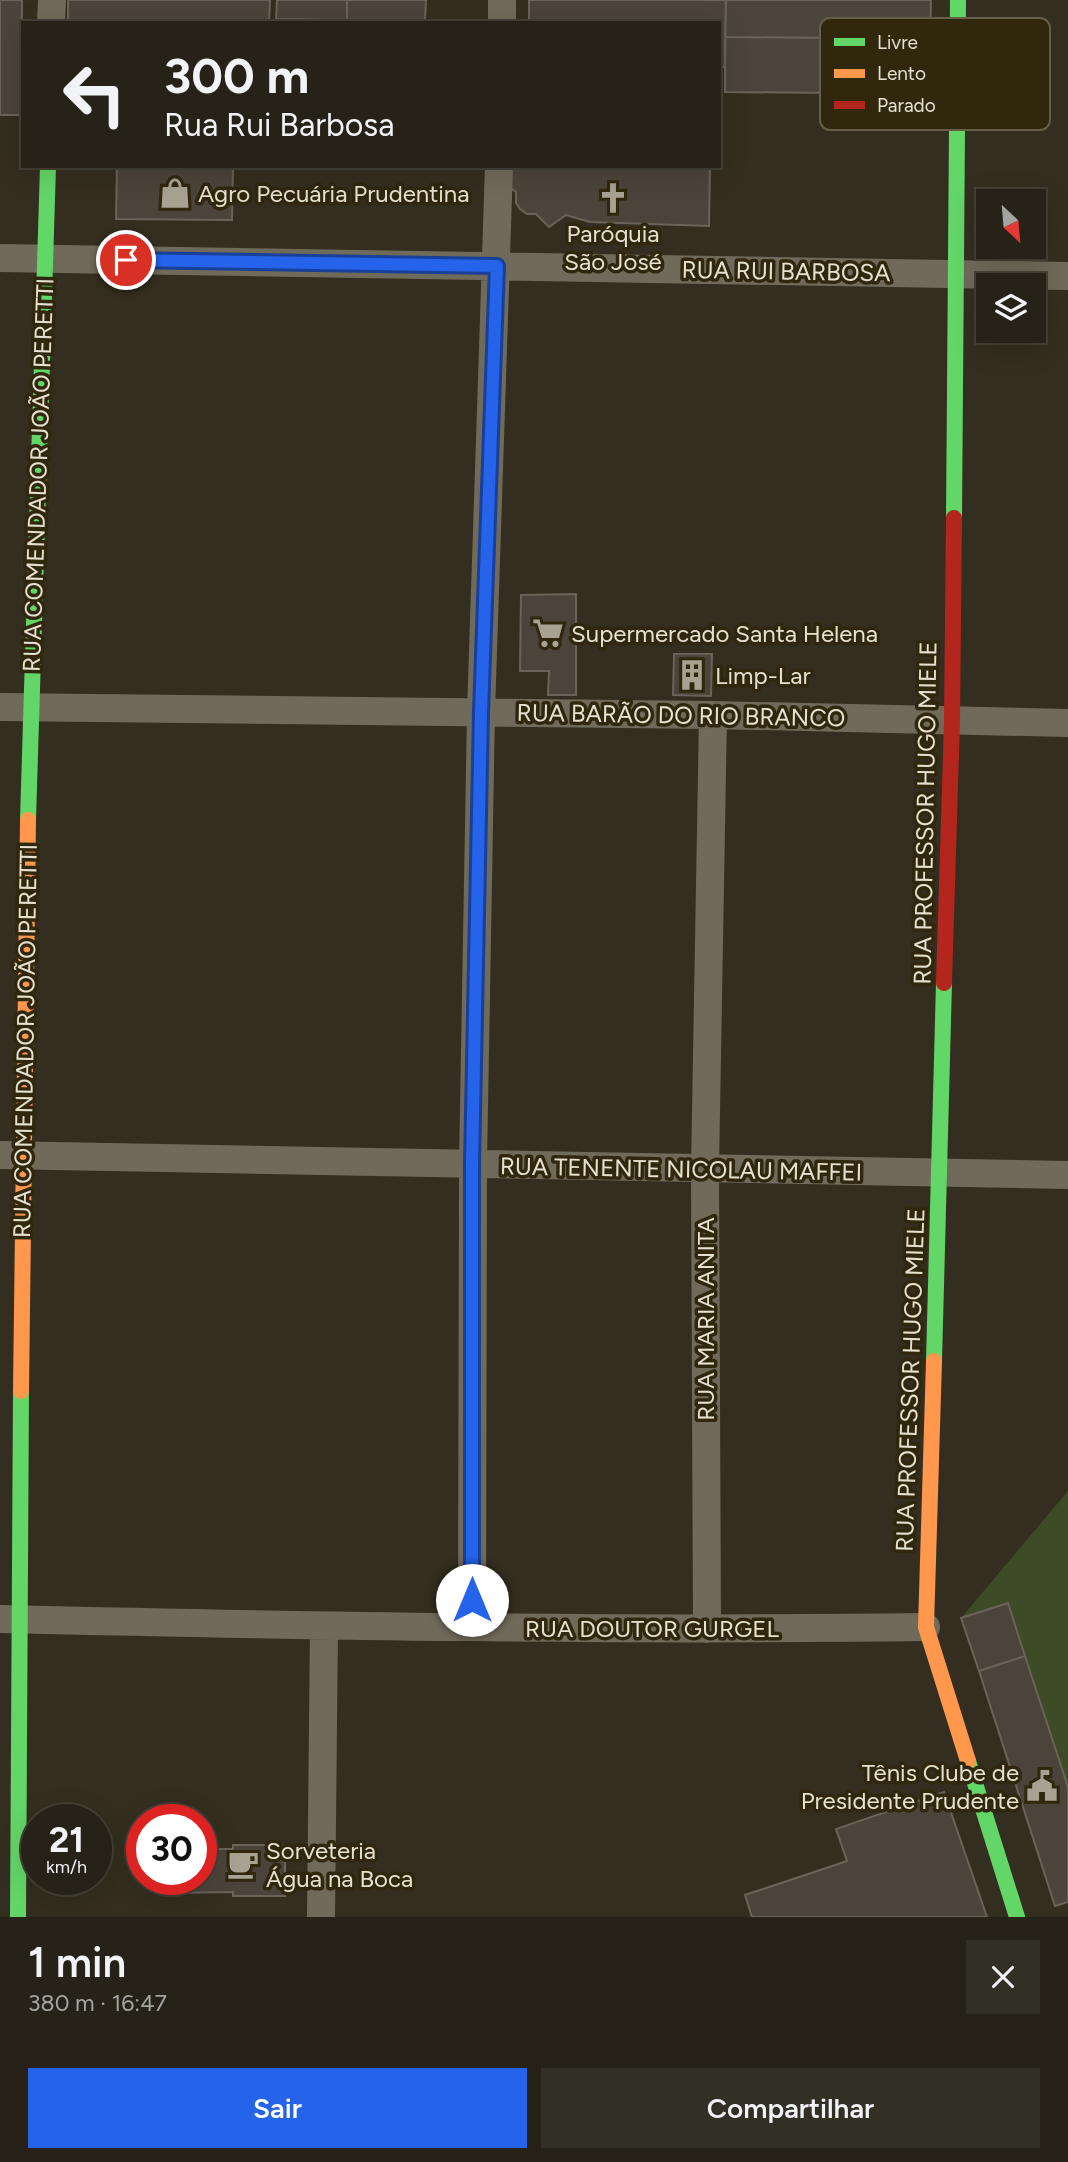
<!DOCTYPE html>
<html lang="pt">
<meta charset="utf-8">
<style>
body{margin:0;font-family:Figtree,sans-serif;background:#322f24;color:#f1f3f6;height:100vh;display:flex;flex-direction:column;font-size:26px;white-space:nowrap}
*{box-sizing:border-box;margin:0}
p{font-size:23px;color:#a4a4a1}
.icon{flex:none;width:38px;height:38px;fill:none;stroke:currentColor;stroke-width:2;stroke-linecap:round;stroke-linejoin:round}
.map{position:relative;height:1917px;overflow:hidden}
.panel{display:flex;flex-direction:column;background:#262217;flex:1}
.panel>*{flex:none}
.banner{position:absolute;left:21px;top:21px;width:700px;height:147px;border-radius:0px;box-shadow:0 7px 28px #0002,0 0 0 2px #423f36;background:#262217;color:#f1f3f6;overflow:hidden}
.needle{width:46px;rotate:154deg}
.buttons{position:absolute;left:976px;top:189px;display:grid;gap:14px}
.buttons a{display:grid;place-items:center;width:70px;height:70px;border-radius:0px;background:#262217;box-shadow:0 7px 28px #0002,0 0 0 2px #423f36;font-size:35px}
.speed{position:absolute;left:21px;top:1804px;display:flex;gap:14px;font-size:35px;font-weight:700;text-align:center}
.speed>*{display:grid;place-content:center;width:91px;height:91px;border-radius:50%;background:#262217;box-shadow:0 7px 28px #0002,0 0 0 2px #423f36;line-height:1}
.speed small{font-size:18px;font-weight:400}
.speed .limit{border:10px solid #d22;background:#fff;color:#111}
.pin{position:absolute;display:grid;place-items:center;width:60px;height:60px;color:#fff;margin:-30px;border:4px solid #fff;border-radius:50%;box-shadow:0 2px 7px #0007}
.me{position:absolute;width:77px;margin:-38px;rotate:0deg;stroke-linejoin:round;filter:drop-shadow(0 0 5px #0008)}
.turn{display:flex;align-items:center;gap:24px;height:147px;padding:0 28px;font-size:32px}
.turn .icon{width:91px;height:91px;stroke-width:2.5}
.turn b{display:block;font-size:49px;line-height:60px}
.round{display:grid;place-items:center;flex:none;width:74px;height:74px;border-radius:0px;background:#322f24}
.headline{display:flex;align-items:center;justify-content:space-between;height:119px;padding:0 28px}
h1{font-size:42px;font-weight:600;line-height:52px}
.action{display:flex;gap:14px;margin-top:auto;padding:14px 28px}
.action a{flex:1;height:80px;border-radius:0px;background:#2563eb;color:#fff;font-size:28px;font-weight:600;line-height:80px;text-align:center}
.action a+a{background:#322f24;color:#f1f3f6}
.map>svg:first-child{display:block}
.green{fill:#3d4b26}
.building{fill:#4b443a;stroke:#6b6359;stroke-width:2}
.lines{fill:none;stroke-linecap:round;stroke-linejoin:round}
.street{stroke:#706a5a;stroke-width:28}
.fast{stroke:#63d668;stroke-width:16}
.slow{stroke:#ff974d;stroke-width:16}
.jam{stroke:#b3261e;stroke-width:16}
.route-casing{stroke:#184099;stroke-width:18}
.route{stroke:#2563eb;stroke-width:12}
.labels{text-anchor:middle;dominant-baseline:central;stroke-width:7;stroke-linejoin:round;paint-order:stroke}
.poi-label{font-size:24px;fill:#e5e0d0;stroke:#30270d;text-anchor:start}
.street-label{font-size:24px;fill:#e5e0d0;stroke:#30270d}
.key{fill:#30270d;stroke:#665e48;stroke-width:2}
.key-label{font-size:19px;fill:#e5e0d0}
</style>
<div class="map">
<svg width="1068" height="1917" viewBox="0 0 1068 1917">
<rect width="100%" height="100%" fill="#332e1f"/>
<!-- green -->
<path class="green" d="M1068,1491v411l-89,-231 -18,-53z"/>
<!-- building -->
<path class="building" d="M0,0h22l-1,115h-21z
M68,0h202l-1,23h-201z
M277,0h70v20l-71,-1z
M347,0h79l-1,21 -78,-1z
M529,0h197l-1,67h-6v-44h-190z
M726,0h205l-1,39 -205,-2z
M725,37l205,2 -1,55 -204,-2z
M117,166h116l-1,54 -116,-1z
M512,166h198l-1,60 -119,-4 -24,-7 -17,12 -13,-13h-9l-7,-5 -4,-6v-11l-11,-8z
M576,594v101h-28l1,-24h-29l1,-76z
M674,654h38l-1,42 -38,-1z
M1008,1603l17,53 -46,15 -18,-53z
M1025,1656l43,131v115l-13,4 -76,-235z
M944,1792l43,125h-235l-7,-22 102,-34 -11,-32z
M233,1845h52v51h-52v-4l-70,1v-13h38v-31h32z"/>
<g class="lines">
<!-- street -->
<path class="street" d="M51,23l1,-23
M502,23v-23
M0,258l1068,18
M0,707l713,8 355,8
M0,1155l1068,20
M0,1619c309,7 617,12 926,8
M472,1627l1,-463 8,-452 18,-546
M707,1629l-2,-460 8,-454
M321,1917l3,-291"/>
<!-- fast -->
<path class="fast" d="M954,518l4,-518
M28,820l20,-654
M934,1361l10,-378
M968,1761l49,156
M18,1917l3,-526"/>
<!-- slow -->
<path class="slow" d="M934,1361l-8,266 42,134
M21,1391l7,-571"/>
<!-- jam -->
<path class="jam" d="M944,983l8,-262 2,-203"/>
</g>
<g class="lines">
<defs>
<path id="route" d="M126,260l371,6 -16,446 -9,452v436"/>
</defs>
<!-- route casing -->
<use href="#route" class="route-casing"/>
<!-- route -->
<use href="#route" class="route"/>
</g>
<!-- icons -->
<defs>
<symbol id="shop-bare" viewBox="-9 -9 18 18"><path d="M-5-2.5h2.3a2.7 3.5 0 0 1 5.4 0H5L5.5 6h-11ZM-1.5-2.5h3a1.5 2.3 0 0 0-3 0Z" fill="#a7a292" stroke="#30270d" stroke-width="2.5" paint-order="stroke"/></symbol>
<symbol id="church-bare" viewBox="-9 -9 18 18"><path d="M-1.2-6h2.4v3.5h3.3v2.4h-3.3V6h-2.4V-.1h-3.3v-2.4h3.3Z" fill="#a7a292" stroke="#30270d" stroke-width="2.5" paint-order="stroke"/></symbol>
<symbol id="supermarket-bare" viewBox="-9 -9 18 18"><path d="M-6-5.5h2.5l.6 2H6L4.5 2H-2.5L-4.4-4H-6ZM-1.5 3.2a1.3 1.3 0 1 0 .1 0ZM3 3.2a1.3 1.3 0 1 0 .1 0Z" fill="#a7a292" stroke="#30270d" stroke-width="2.5" paint-order="stroke"/></symbol>
<symbol id="building-bare" viewBox="-9 -9 18 18"><path d="M-4-6H4V6H1V3H-1V6H-4ZM-2.5-4.3h1.7v1.8h-1.7ZM.8-4.3h1.7v1.8H.8ZM-2.5-1h1.7V.8h-1.7ZM.8-1h1.7V.8H.8Z" fill="#a7a292" stroke="#30270d" stroke-width="2.5" paint-order="stroke"/></symbol>
<symbol id="civic-bare" viewBox="-9 -9 18 18"><path d="M-.6-6.5H3V-4.5H.6V-3L4-1V1h2V6H-6V1h2V-1L-.6-3ZM-1.2 2.5V6h2.4V2.5Z" fill="#a7a292" stroke="#30270d" stroke-width="2.5" paint-order="stroke"/></symbol>
<symbol id="cafe-bare" viewBox="-9 -9 18 18"><path d="M-5.5-4.5H6V0H3Q3 3.5 0 3.5H-2.5Q-5.5 3.5-5.5 0ZM3-3.2v2h1.7v-2ZM-6 4.5H4V6H-6Z" fill="#a7a292" stroke="#30270d" stroke-width="2.5" paint-order="stroke"/></symbol>
</defs>
<g fill-rule="evenodd">
<use href="#shop-bare" x="153" y="171" width="44" height="44"/>
<use href="#church-bare" x="591" y="176" width="44" height="44"/>
<use href="#supermarket-bare" x="526" y="611" width="44" height="44"/>
<use href="#building-bare" x="670" y="653" width="44" height="44"/>
<use href="#civic-bare" x="1020" y="1764" width="44" height="44"/>
<use href="#cafe-bare" x="221" y="1842" width="44" height="44"/>
</g>
<g class="labels">
<!-- poi labels -->
<g class="poi-label">
<text x="198" y="193">Agro Pecuária Prudentina</text>
<text x="613" y="233" text-anchor="middle">Paróquia<tspan x="613" dy="28">São José</tspan></text>
<text x="571" y="633">Supermercado Santa Helena</text>
<text x="715" y="675">Limp-Lar</text>
<text x="1019" y="1772" text-anchor="end">Tênis Clube de<tspan x="1019" dy="28">Presidente Prudente</tspan></text>
<text x="266" y="1850">Sorveteria<tspan x="266" dy="28">Água na Boca</tspan></text>
</g>
<!-- street labels -->
<g class="street-label">
<text transform="translate(786 271) rotate(1)">RUA RUI BARBOSA</text>
<text transform="translate(38 475) rotate(-88)">RUA COMENDADOR JOÃO PERETTI</text>
<text transform="translate(681 715) rotate(1)">RUA BARÃO DO RIO BRANCO</text>
<text transform="translate(925 813) rotate(-89)">RUA PROFESSOR HUGO MIELE</text>
<text transform="translate(25 1041) rotate(-89)">RUA COMENDADOR JOÃO PERETTI</text>
<text transform="translate(681 1169) rotate(1)">RUA TENENTE NICOLAU MAFFEI</text>
<text transform="translate(705 1319) rotate(-90)">RUA MARIA ANITA</text>
<text transform="translate(910 1380) rotate(-88)">RUA PROFESSOR HUGO MIELE</text>
<text x="652" y="1628">RUA DOUTOR GURGEL</text>
</g>
</g>
<!-- legend -->
<rect x="820" y="18" width="230" height="112" rx="10" class="key"/>
<rect x="834" y="38" width="31" height="8" fill="#63d668"/>
<rect x="834" y="69" width="31" height="9" fill="#ff974d"/>
<rect x="834" y="101" width="31" height="8" fill="#b3261e"/>
<g class="key-label">
<text x="877" y="49">Livre</text>
<text x="877" y="80">Lento</text>
<text x="877" y="112">Parado</text>
</g>
</svg>
<div class="buttons">
<a><svg class="needle" viewBox="-14 -14 28 28"><path d="M0-13l5 13h-10z" fill="#e53935"/><path d="M0 13l5-13h-10z" fill="#a4a4a1"/></svg></a>
<a><svg class="icon" aria-label="layers" viewBox="0 0 24 24"><path d="M12 4l9 5-9 5-9-5zM3 14l9 5 9-5"/></svg></a>
</div>
<div class="speed"><div>21<small>km/h</small></div><div class="limit">30</div></div>
<div class="pin" style="left:126px;top:260px;background:#d93025"><svg class="icon" aria-label="arrive" viewBox="0 0 24 24"><path d="M6 21V4h12l-3 4 3 4H6"/></svg></div>
<svg class="me" style="left:472px;top:1600px" viewBox="-20 -20 40 40"><circle r="19" fill="#fff"/><path d="M0-13L10 11 0 6-10 11z" fill="#2563eb"/></svg>
<div class="banner">
<div class="turn"><svg class="icon" aria-label="left" viewBox="0 0 24 24"><path d="M17 20v-9H6M10 6l-5 5 5 5"/></svg><div><b>300 m</b>Rua Rui Barbosa</div></div>
</div>
</div>
<section class="panel">
<div class="headline"><div><h1>1 min</h1><p>380 m · 16:47</p></div><a class="round"><svg class="icon" aria-label="close" viewBox="0 0 24 24"><path d="M6 6l12 12M18 6L6 18"/></svg></a></div>
<div class="action"><a>Sair</a><a>Compartilhar</a></div>
</section>
